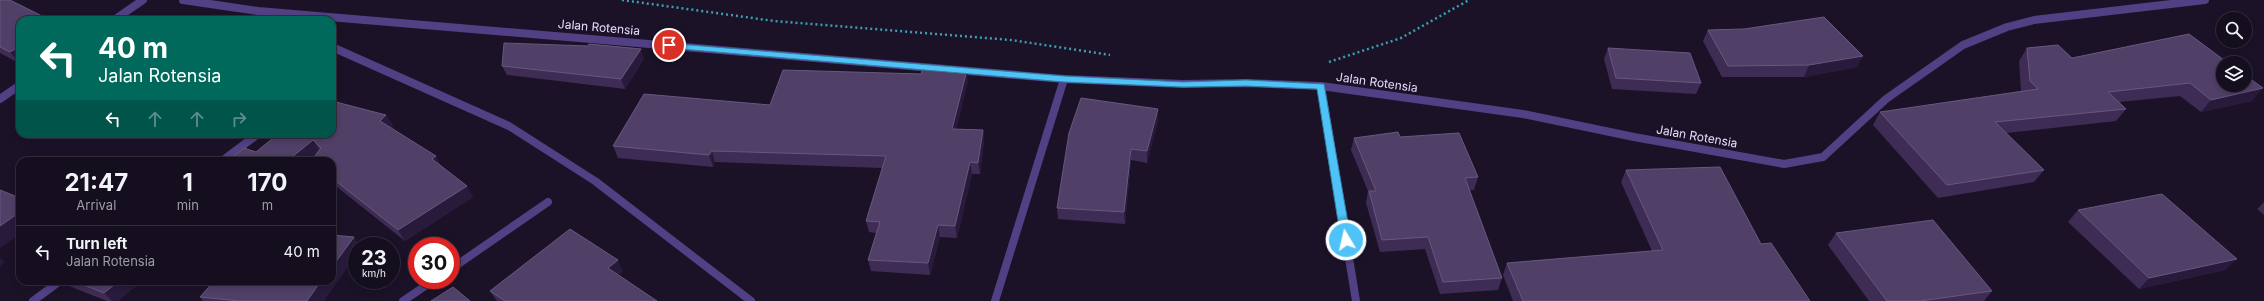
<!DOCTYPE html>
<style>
body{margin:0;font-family:Inter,sans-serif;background:#211c2b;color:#f1f3f6;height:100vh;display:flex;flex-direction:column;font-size:15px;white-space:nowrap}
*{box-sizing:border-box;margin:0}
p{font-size:13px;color:#9d9ca4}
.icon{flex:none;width:22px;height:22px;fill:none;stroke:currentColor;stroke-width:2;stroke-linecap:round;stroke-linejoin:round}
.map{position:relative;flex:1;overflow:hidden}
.panel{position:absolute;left:16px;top:157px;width:320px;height:128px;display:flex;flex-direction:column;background:#140e1e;border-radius:12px;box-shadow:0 2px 6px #0003,0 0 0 1px #332e3c}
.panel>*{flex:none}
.guide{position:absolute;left:16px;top:16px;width:320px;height:122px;border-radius:12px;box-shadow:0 2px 6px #0003,0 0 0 1px #332e3c;background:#00695c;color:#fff;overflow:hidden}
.buttons{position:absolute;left:2216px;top:12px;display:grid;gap:8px}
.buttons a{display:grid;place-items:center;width:36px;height:36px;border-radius:50%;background:#140e1e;box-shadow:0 2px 6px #0003,0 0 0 1px #332e3c;font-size:20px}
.speed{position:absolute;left:348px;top:237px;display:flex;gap:8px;font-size:20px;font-weight:700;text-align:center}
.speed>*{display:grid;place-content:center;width:52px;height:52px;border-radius:50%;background:#140e1e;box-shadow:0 2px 6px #0003,0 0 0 1px #332e3c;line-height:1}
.speed small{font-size:10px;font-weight:400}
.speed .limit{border:6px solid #d22;background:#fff;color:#111}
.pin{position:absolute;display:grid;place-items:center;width:34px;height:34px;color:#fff;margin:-17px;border:2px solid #fff;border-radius:50%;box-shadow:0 1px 4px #0007}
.me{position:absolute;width:44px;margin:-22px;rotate:351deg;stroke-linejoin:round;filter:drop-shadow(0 0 3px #0008)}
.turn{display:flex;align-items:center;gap:14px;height:84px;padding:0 16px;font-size:18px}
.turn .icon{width:52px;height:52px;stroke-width:2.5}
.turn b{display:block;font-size:28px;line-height:34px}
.lanes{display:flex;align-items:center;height:38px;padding:0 16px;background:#0003;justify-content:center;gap:20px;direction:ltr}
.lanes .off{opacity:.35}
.eta{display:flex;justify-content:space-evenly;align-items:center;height:68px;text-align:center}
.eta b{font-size:24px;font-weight:700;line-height:28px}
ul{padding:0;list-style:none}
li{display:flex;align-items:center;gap:12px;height:52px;padding:0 16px;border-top:1px solid #332e3c}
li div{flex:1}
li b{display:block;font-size:15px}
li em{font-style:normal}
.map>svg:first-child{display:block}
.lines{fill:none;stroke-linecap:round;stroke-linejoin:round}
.path{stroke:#399fb3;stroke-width:2.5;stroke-dasharray:2 3;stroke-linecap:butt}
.minor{stroke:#524084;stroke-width:8}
.wall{fill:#3e2c55}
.shaded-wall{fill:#281a3b}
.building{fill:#503f67;stroke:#68577e}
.route{fill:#4fc3f7;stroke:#337fa1}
.labels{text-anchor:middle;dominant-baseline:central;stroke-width:4;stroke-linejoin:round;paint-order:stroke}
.street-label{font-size:12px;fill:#e7dbfd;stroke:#1b1228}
</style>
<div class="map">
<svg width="2264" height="301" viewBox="0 0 2264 301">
<rect width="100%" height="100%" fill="#1b1228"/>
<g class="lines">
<!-- path -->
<path class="path" d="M622,0l152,21 237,19 99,15
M1329,62l72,-24 68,-38"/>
<!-- minor -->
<path class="minor" d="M183,0l75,11 806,68 119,5 63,-1 75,3 202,28 111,23 150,27 39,-7 63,-58 77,-54 44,-18 27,-7 171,-20
M262,13l15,7
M114,20l29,-20
M332,47l177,79 86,55 156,120
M1321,86l35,215
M0,99l20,-14
M222,161l36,-27
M451,269l97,-67
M33,301l27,-20
M403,301l31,-21
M995,301l69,-222"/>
</g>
<!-- wall -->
<path class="wall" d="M0,0l20,20v43h-1l-19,-10z
M1708,30l149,37 -53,10h-82l-19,-36z
M2189,34l63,67 -51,11 -21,-16 -61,6 7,7 -10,12 -110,12 38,37 -10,12 -96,16 -65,-73 7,-13 141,-21 -2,-30 8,-13 45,10z
M1608,48l93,35 -5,11 -84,-5 -8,-30z
M644,59l-19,30 -118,-14 -5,-9z
M968,81l-12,48 27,1 1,11 -4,33h-8l-15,64 -17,-1 -10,38 -59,-4 -3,-11 8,-27 -7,-1 -3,-11 16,-53 -167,-6 -2,5 -95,-9 -5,-12 157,-41z
M1158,109v11l-11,43 -16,-3 -6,64 -67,-5 -1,-11z
M386,115l7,11 -2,2 50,38 32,31 -68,44 -73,-58v-22l-18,-5 -5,5h-81z
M1400,137l78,40 -4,13h-5l33,88 -4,12 -58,4 -15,-45 -45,3 -14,-49 2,-12 -17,-41 3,-12z
M1626,170l135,74 49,57h-297l-10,-26 4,-12 145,-12 -31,-69z
M2264,202v13l-7,-6z
M2078,210l147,60 -86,19 -71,-67z
M1836,233l156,58 -8,10h-115l-41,-56z
M354,237l6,9h-3l-33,55h-121l-3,-4z
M623,271l-5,4 39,26h-160l-7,-10z
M65,281h77l-24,20h-11l-38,-15z"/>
<!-- shaded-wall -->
<path class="shaded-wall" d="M17,48l3,4v11h-1l-9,-11z
M641,49l3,10 -19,30 -4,-10z
M1863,56l-6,11 -53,10 5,-12z
M967,70l1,11 -14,60 -2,-12z
M2263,88l-11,13 -51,11 10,-12z
M1158,109v11l-11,43v-12z
M386,115l7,11 -6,6 -7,-11z
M983,130l1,11 -4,33 -2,-11z
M313,140l8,12 -12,9h-22z
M1131,149v11l-6,64 -1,-12z
M712,151l3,11 -2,5 -4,-12z
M436,156l6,11 -10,-8z
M970,162l2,12 -15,64 -2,-12z
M467,186l6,11 -68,44 -7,-11z
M20,212v22l-20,14v-22z
M938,225l2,12 -10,38 -2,-12z
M354,237l6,9h-3v8l-33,47h-17l14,-20h11v-14z
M0,258l5,4 -5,4z
M2237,259l-12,11 -86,19 10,-11z
M618,260l5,11 -10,8 -5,-11z
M119,281h23l-24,20h-6l-8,-8z"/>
<!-- building -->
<path class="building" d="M0,0h10l40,20h-30v29l-3,-1 -7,4 -10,-5z
M1824,17l39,39 -54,9 -81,1 -20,-36 36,-1z
M2189,34l39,29h-5v22h22v-10l18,13 -52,12 -21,-17 -82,9 18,17 -131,13 49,48 -97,15 -67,-73 158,-23 -8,-8 -3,-33 31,-3 14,13z
M504,43l84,3 1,-2 52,5 -20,30 -119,-13z
M1608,48l82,5 11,30 -85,-5z
M923,68l44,2 -15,59 31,1 -5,33 -8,-1 -15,64 -17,-1 -10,38 -60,-3 12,-38 -14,-1 20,-65 -174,-5 -3,4 -96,-9 31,-52 126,11 13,-35 138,4z
M1081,98l77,11 -11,42 -16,-2 -7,63 -67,-4 12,-75z
M332,101l54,14 -6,6 56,35 -4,3 35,27 -69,44 -66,-52v-17h-21l10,-13 -8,-8 -26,21h-59l16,-13 12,4 22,-18h54z
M1398,132l2,5 59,-4 19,44 -13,1 37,100 -59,4 -15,-45 -46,3 -13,-49h7l-22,-53z
M1720,167l41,77 10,-1 39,58h-287l-16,-38 156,-13 -37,-80z
M0,190l20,8v14l-20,14z
M2162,194l75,65 -88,19 -71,-68z
M1933,220l59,71 -72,10h-33l-51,-68z
M570,229l48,31 -10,8 49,33h-152l-15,-10z
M332,235l22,2 -22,30z
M74,281h45l-15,12z
M214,281h107l-14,20h-67l-40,-4z
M453,287l17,14h-39z"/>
<!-- route -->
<path class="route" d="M666,43l398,33 119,6 63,-2 78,4 27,156 -5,3 -5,-3 -24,-151 -71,-3 -63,1 -119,-5 -395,-34 -3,-1z"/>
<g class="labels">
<!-- street labels -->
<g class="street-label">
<text transform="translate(599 27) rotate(5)">Jalan Rotensia</text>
<text transform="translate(1377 82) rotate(8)">Jalan Rotensia</text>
<text transform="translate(1697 136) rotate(10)">Jalan Rotensia</text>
</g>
</g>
</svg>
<div class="buttons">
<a><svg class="icon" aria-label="search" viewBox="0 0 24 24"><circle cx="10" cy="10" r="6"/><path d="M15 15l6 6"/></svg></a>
<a><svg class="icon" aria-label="layers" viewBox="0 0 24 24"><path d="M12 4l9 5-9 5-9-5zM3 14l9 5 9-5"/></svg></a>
</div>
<div class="speed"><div>23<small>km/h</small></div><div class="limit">30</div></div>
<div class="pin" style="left:669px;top:45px;background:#d93025"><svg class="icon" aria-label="arrive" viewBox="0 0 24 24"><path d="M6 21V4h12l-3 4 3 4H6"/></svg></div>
<svg class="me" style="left:1346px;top:240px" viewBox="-20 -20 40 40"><circle r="17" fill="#4fc3f7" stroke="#fff" stroke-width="3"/><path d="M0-11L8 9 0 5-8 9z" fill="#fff"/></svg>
<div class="guide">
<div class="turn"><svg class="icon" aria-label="left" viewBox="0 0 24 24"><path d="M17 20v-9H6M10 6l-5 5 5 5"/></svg><div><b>40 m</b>Jalan Rotensia</div></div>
<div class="lanes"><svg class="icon" aria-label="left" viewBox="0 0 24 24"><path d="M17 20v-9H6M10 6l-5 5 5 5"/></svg><svg class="icon off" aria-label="ahead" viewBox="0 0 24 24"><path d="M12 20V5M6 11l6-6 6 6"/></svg><svg class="icon off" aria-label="ahead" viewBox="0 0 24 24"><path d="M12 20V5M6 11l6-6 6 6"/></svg><svg class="icon off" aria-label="right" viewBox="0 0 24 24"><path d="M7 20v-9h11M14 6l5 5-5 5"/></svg></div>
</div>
<section class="panel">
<div class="eta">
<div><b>21:47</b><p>Arrival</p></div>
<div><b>1</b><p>min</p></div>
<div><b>170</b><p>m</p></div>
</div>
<ul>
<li><svg class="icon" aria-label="left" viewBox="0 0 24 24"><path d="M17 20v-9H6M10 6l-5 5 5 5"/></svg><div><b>Turn left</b><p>Jalan Rotensia</p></div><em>40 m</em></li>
</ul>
</section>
</div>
